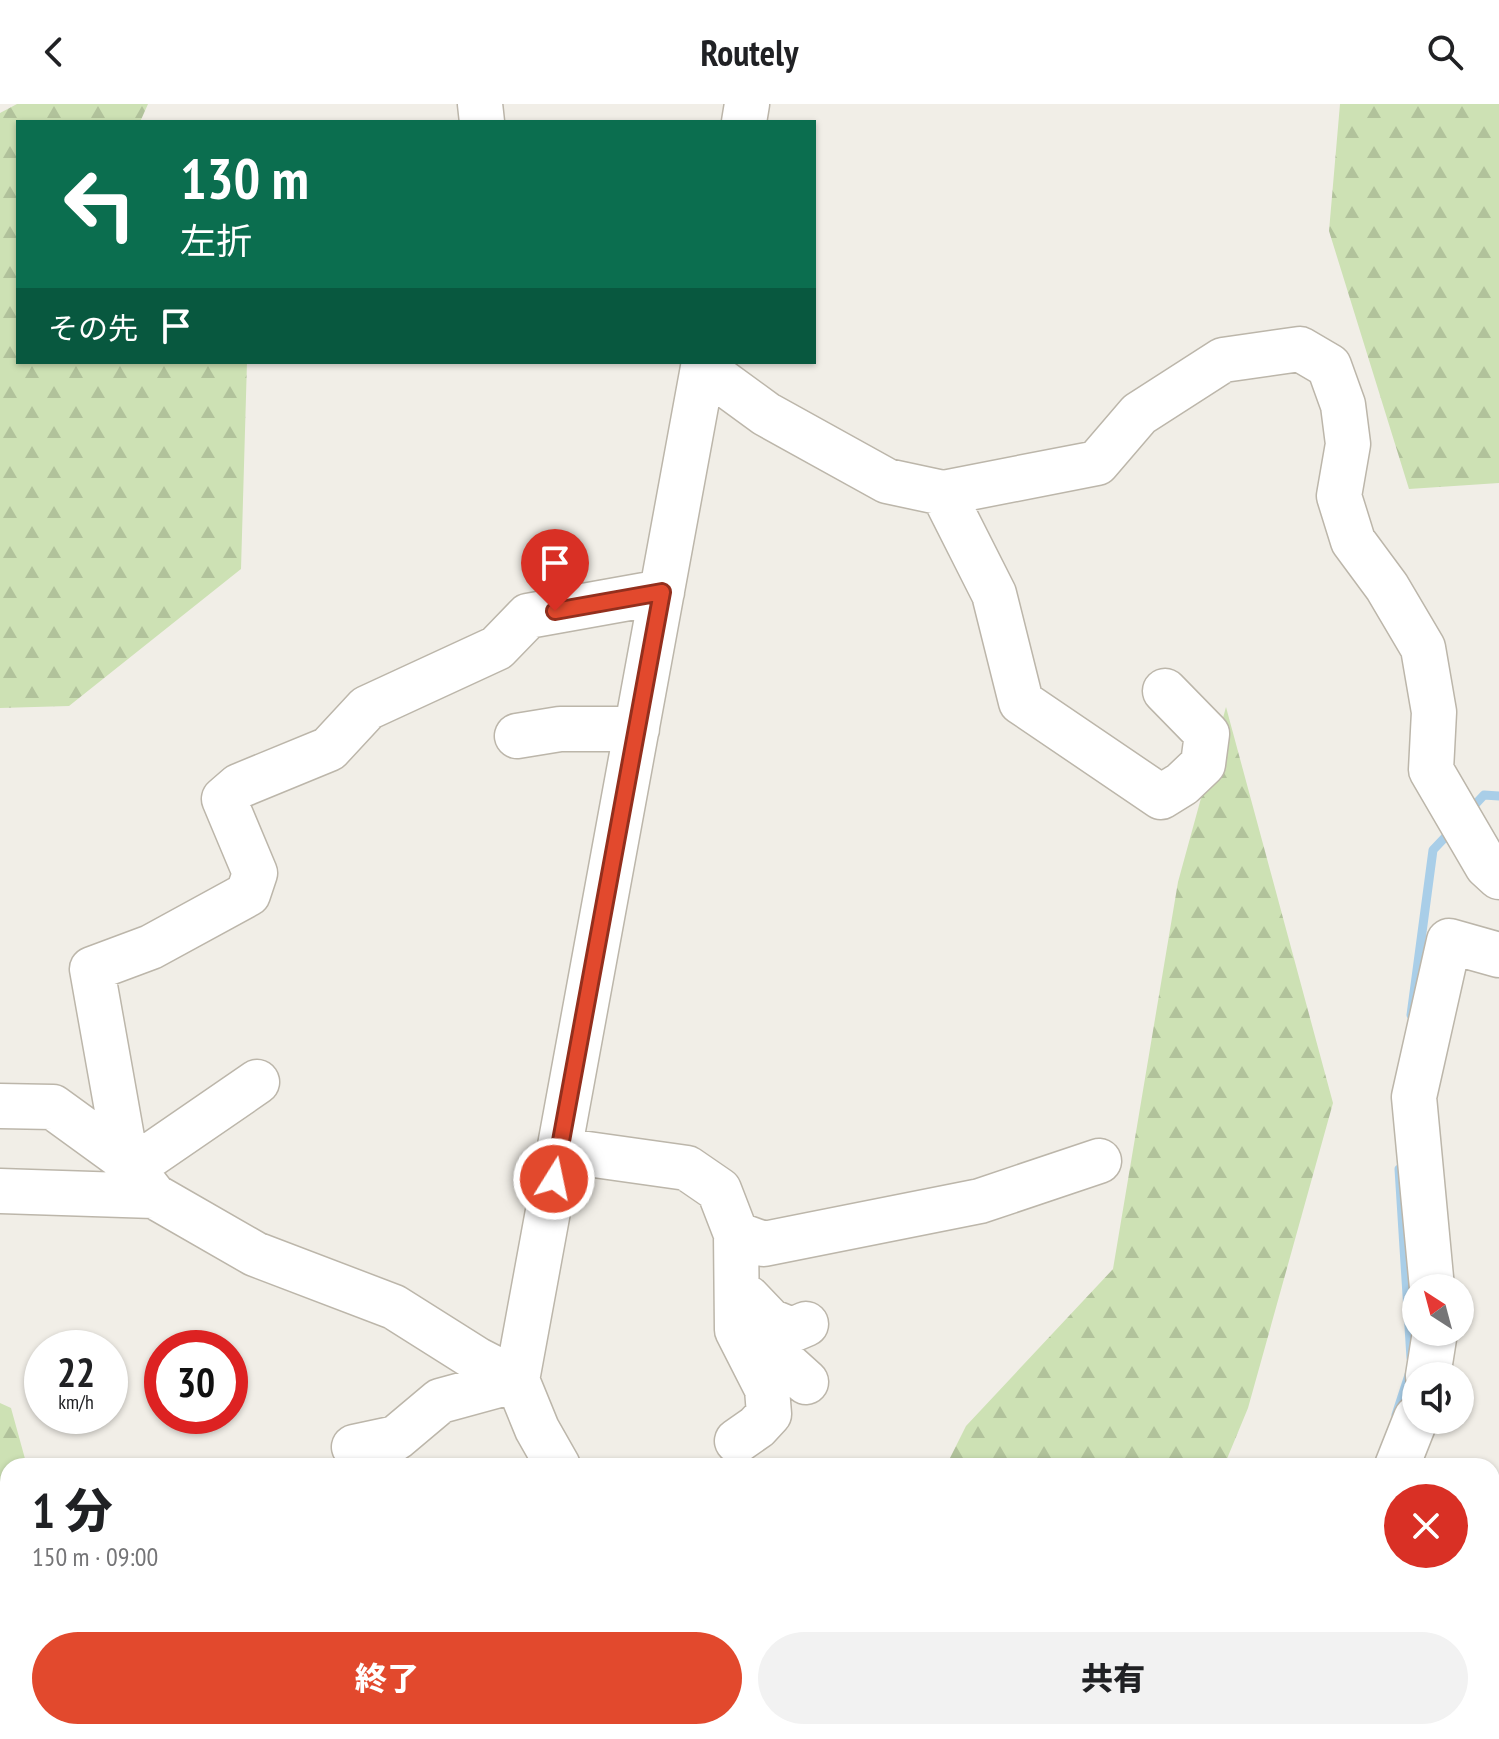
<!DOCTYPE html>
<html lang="ja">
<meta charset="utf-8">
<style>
body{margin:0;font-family:"PT Sans Narrow","Noto Sans JP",sans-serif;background:#f2f2f2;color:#202124;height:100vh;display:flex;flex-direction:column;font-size:30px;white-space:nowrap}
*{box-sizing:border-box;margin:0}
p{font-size:26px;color:#757577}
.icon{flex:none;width:44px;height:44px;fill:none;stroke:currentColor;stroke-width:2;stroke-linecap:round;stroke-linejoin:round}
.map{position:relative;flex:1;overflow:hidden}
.side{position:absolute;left:0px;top:1354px;width:1500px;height:282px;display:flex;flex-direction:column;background:#fff;border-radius:24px 24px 0 0;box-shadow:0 2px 6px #0004}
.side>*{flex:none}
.top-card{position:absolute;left:16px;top:16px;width:800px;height:244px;border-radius:0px;box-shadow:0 2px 6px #0004;background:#0b6e4f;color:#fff;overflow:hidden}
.needle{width:52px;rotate:324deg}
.tools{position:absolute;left:1402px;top:1170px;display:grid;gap:16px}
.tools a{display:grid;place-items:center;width:72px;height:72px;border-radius:50%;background:#fff;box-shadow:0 2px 6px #0004;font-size:40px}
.speed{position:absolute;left:24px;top:1226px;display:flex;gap:16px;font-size:40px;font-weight:700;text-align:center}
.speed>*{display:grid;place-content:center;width:104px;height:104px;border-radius:50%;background:#fff;box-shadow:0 2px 6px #0004;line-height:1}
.speed small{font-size:20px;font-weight:400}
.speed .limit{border:12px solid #d22;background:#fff;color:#111}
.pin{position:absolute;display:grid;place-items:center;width:68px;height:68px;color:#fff;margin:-82px -34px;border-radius:50% 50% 50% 0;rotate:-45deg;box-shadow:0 0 8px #0007}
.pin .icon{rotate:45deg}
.me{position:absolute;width:88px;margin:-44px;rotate:10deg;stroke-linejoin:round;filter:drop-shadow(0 0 6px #0008)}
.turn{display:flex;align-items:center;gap:28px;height:168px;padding:0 32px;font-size:36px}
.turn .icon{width:104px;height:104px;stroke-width:2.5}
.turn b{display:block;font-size:56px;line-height:68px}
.then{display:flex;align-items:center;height:76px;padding:0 32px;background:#0003;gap:16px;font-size:30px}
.round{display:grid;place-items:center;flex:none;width:84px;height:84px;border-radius:42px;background:#f2f2f2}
.overview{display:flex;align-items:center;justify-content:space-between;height:136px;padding:0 32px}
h1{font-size:48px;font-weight:800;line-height:60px}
.button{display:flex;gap:16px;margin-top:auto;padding:16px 32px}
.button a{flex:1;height:92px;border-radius:48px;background:#e2492d;color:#fff;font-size:32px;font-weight:800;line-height:92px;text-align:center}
.button a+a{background:#f2f2f2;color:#202124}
header{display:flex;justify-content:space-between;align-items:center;height:104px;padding:0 32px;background:#fff;font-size:36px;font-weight:800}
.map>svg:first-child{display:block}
.forest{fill:url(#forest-firs)}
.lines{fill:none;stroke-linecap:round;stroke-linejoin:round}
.stream{stroke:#a9cee8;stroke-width:9}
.minor-casing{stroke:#bcb6aa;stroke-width:47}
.minor{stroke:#fff;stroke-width:44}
.route-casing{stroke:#932f1d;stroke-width:20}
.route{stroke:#e2492d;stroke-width:14}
</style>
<header><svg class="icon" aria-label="back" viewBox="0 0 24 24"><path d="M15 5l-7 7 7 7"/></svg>Routely<svg class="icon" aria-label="search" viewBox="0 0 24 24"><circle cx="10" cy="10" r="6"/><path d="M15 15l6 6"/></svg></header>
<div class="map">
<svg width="1499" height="1635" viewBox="0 0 1499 1635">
<defs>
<pattern id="forest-firs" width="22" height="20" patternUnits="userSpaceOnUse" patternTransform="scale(2)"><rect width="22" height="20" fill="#cde1b4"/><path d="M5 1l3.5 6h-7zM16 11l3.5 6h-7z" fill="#b1c29b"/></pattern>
</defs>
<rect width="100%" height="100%" fill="#f1eee7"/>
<!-- forest -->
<path class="forest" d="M17,0h131l-8,18h-122v240h229l-6,207 -172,137 -69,2v-595z
M1340,0h159v379l-90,6 -80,-258z
M1226,603l107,396 -85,305 -24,58h-278l20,-40 147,-157 65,-387z
M0,1299l11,5 16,58h-19v266h94l2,7h-104z
M909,1628h217l1,7h-214z"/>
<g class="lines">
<!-- stream -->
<path class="stream" d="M1469,707l15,-16 15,1
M1411,911l22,-165 18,-19
M1399,1065l12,189
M1396,1311l14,-43"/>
<defs>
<path id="minor" d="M480,0l2,18
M744,18l3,-18
M703,264l63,46 121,67 56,12 51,101 27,108 140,95 21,-13 21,-20 4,-30 -42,-43
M943,389l154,-30 42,-49 84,-54 77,-11 29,17 14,39 5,39 -9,52 14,45 34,46 36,61 11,64 -3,58 56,96 12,11
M517,632l43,-7h77
M0,1002l53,1 73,53
M559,1046l128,18 32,22 17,44 1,96 30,59 2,25 -12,13 -20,14
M132,1064l125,-86
M0,1087l154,5
M736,1130l28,10 216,-43 119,-40
M1432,1184l-18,-191 35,-156 50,14
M748,1194l22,23 22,9 14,-6
M750,1219l25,31 31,28
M1428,1272l7,-44
M517,1276l-39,-20 -84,-53 -139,-53 -101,-58 -28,-36 -34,-191 59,-22 97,-53 7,-21 -31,-74 15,-13 90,-37 38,-41 130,-60 31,-32 134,-24
M354,1343l42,-9 44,-37 77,-21
M558,1362l-21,-37 -20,-49 187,-1018
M1397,1362l19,-48
M609,1628v7
M1424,1628l2,7"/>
</defs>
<!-- minor casing -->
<use href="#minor" class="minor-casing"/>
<!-- minor -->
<use href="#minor" class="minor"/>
</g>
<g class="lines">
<defs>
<path id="route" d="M554,1075l108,-587 -107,19"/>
</defs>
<!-- route casing -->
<use href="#route" class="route-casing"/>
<!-- route -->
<use href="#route" class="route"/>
</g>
</svg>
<div class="tools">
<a><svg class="needle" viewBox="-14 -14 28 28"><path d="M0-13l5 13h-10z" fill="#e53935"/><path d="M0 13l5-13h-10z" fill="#757577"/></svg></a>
<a><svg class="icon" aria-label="sound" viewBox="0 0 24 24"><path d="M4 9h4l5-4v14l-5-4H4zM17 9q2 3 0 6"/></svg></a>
</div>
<div class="speed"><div>22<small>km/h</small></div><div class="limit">30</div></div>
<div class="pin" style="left:555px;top:507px;background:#d93025"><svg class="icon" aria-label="arrive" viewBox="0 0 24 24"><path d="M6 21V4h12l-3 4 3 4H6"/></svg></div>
<svg class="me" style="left:554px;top:1075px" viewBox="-20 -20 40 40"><circle r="17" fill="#e2492d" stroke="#fff" stroke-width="3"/><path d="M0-11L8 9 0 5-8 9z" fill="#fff"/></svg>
<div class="top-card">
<div class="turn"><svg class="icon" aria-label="left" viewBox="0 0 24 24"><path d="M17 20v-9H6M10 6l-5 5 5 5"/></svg><div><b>130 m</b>左折</div></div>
<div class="then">その先<svg class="icon" aria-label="arrive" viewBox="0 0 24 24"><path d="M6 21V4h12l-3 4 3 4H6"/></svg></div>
</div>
<section class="side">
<div class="overview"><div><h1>1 分</h1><p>150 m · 09:00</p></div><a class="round" style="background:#d93025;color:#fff"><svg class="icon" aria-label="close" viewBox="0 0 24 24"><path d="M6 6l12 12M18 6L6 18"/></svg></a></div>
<div class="button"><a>終了</a><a>共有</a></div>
</section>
</div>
